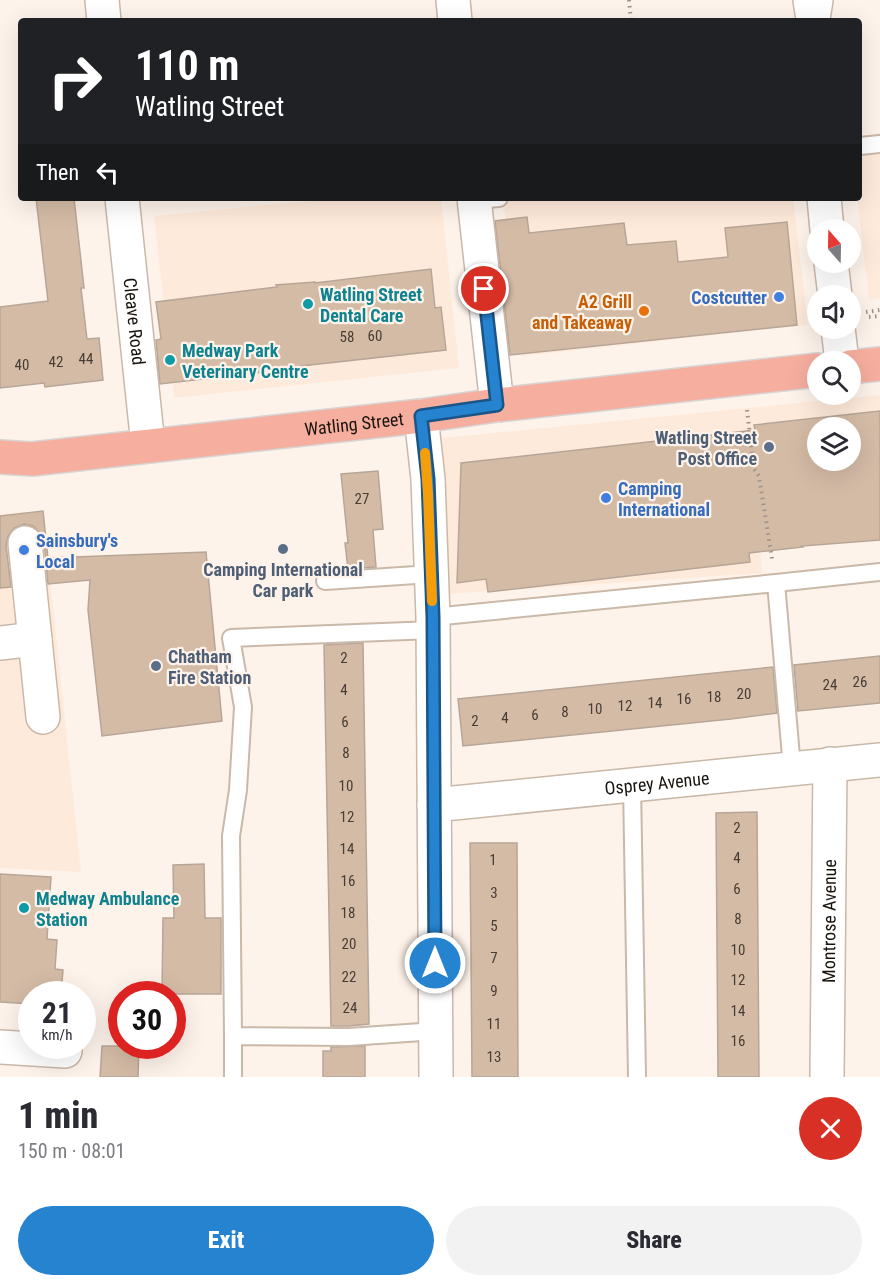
<!DOCTYPE html>
<meta charset="utf-8">
<style>
body{margin:0;font-family:"Roboto Condensed",sans-serif;background:#f2f2f3;color:#2b2b33;height:100vh;display:flex;flex-direction:column;font-size:22px;white-space:nowrap}
*{box-sizing:border-box;margin:0}
p{font-size:20px;color:#7c7c81}
.icon{flex:none;width:33px;height:33px;fill:none;stroke:currentColor;stroke-width:2;stroke-linecap:round;stroke-linejoin:round}
.map{position:relative;height:1077px;overflow:hidden}
.drawer{display:flex;flex-direction:column;background:#fff;flex:1}
.drawer>*{flex:none}
.banner{position:absolute;left:18px;top:18px;width:844px;height:183px;border-radius:6px;box-shadow:0 6px 24px #0002;background:#202124;color:#fff;overflow:hidden}
.needle{width:39px;rotate:340deg}
.fabs{position:absolute;left:807px;top:219px;display:grid;gap:12px}
.fabs a{display:grid;place-items:center;width:54px;height:54px;border-radius:50%;background:#fff;box-shadow:0 6px 24px #0002;font-size:30px}
.speed{position:absolute;left:18px;top:981px;display:flex;gap:12px;font-size:30px;font-weight:700;text-align:center}
.speed>*{display:grid;place-content:center;width:78px;height:78px;border-radius:50%;background:#fff;box-shadow:0 6px 24px #0002;line-height:1}
.speed small{font-size:15px;font-weight:400}
.speed .limit{border:9px solid #d22;background:#fff;color:#111}
.pin{position:absolute;display:grid;place-items:center;width:51px;height:51px;color:#fff;margin:-26px;border:3px solid #fff;border-radius:50%;box-shadow:0 2px 6px #0007}
.me{position:absolute;width:66px;margin:-33px;rotate:0deg;stroke-linejoin:round;filter:drop-shadow(0 0 4px #0008)}
.turn{display:flex;align-items:center;gap:21px;height:126px;padding:0 18px;font-size:27px}
.turn .icon{width:78px;height:78px;stroke-width:2.5}
.turn b{display:block;font-size:42px;line-height:51px}
.then{display:flex;align-items:center;height:57px;padding:0 18px;background:#0003;gap:12px;font-size:22px}
.round{display:grid;place-items:center;flex:none;width:63px;height:63px;border-radius:32px;background:#f2f2f3}
.overview{display:flex;align-items:center;justify-content:space-between;height:102px;padding:0 18px}
h1{font-size:36px;font-weight:800;line-height:45px}
.cta{display:flex;gap:12px;margin-top:auto;padding:12px 18px}
.cta a{flex:1;height:69px;border-radius:36px;background:#2683d0;color:#fff;font-size:24px;font-weight:800;line-height:69px;text-align:center}
.cta a+a{background:#f2f2f3;color:#2b2b33}
.map>svg:first-child{display:block}
.built{fill:#feeada}
.building{fill:#d4bba6;stroke:#b7a698;stroke-width:1.5;fill-rule:evenodd}
.lines{fill:none;stroke-linecap:round;stroke-linejoin:round}
.lane-casing{stroke:#cab8a9;stroke-width:20}
.street-casing{stroke:#cab8a9;stroke-width:36}
.primary-casing{stroke:#d6d5d4;stroke-width:36}
.path{stroke:#9c938c;stroke-width:4;stroke-dasharray:1.5 4.5;stroke-linecap:butt}
.lane{stroke:#fff;stroke-width:16}
.street{stroke:#fff;stroke-width:33}
.primary{stroke:#f6ae9f;stroke-width:33}
.route-casing{stroke:#195587;stroke-width:15}
.route{stroke:#2683d0;stroke-width:10}
.slow{stroke:#f59e0b;stroke-width:10}
.shop-dot{fill:#3f7fe0;stroke:#fef3ea;stroke-width:2}
.culture-dot{fill:#0f9aa8;stroke:#fef3ea;stroke-width:2}
.food-dot{fill:#e8710a;stroke:#fef3ea;stroke-width:2}
.service-dot{fill:#5c6f8a;stroke:#fef3ea;stroke-width:2}
.labels{text-anchor:middle;dominant-baseline:central;stroke-width:4.5;stroke-linejoin:round;paint-order:stroke}
.number-label{font-size:15px;fill:#483d34}
.culture-label{font-size:18px;font-weight:bold;fill:#0d838f;stroke:#fef3ea;text-anchor:start}
.shop-label{font-size:18px;font-weight:bold;fill:#366cbe;stroke:#fef3ea;text-anchor:start}
.food-label{font-size:18px;font-weight:bold;fill:#c56008;stroke:#fef3ea;text-anchor:end}
.street-label{font-size:18px;fill:#19130e;stroke:#fef3ea}
.service-label{font-size:18px;font-weight:bold;fill:#4e5e75;stroke:#fef3ea;text-anchor:end}
</style>
<div class="map">
<svg width="880" height="1077" viewBox="0 0 880 1077">
<rect width="100%" height="100%" fill="#fef3ea"/>
<!-- built -->
<path class="built" d="M880,133v165l-11,2 -12,-102h3v-62z
M341,198h100l18,170 -285,30 -20,-182z
M503,198h290l15,127 -286,31z
M880,395v58l-30,-25h-32l-64,41 8,104 -314,21 -16,-155z
M43,511l38,361 -81,-4v-354z"/>
<!-- building -->
<path class="building" d="M36,198h38l10,90h-3l6,51 12,-1 4,42 -58,7 -1,-4 -44,5v-81l48,-6z
M527,217l2,16 95,-10 3,22 49,-4 2,21 50,-5 -3,-29 62,-6 10,103 -287,30 -15,-134z
M431,269l4,39 6,-1 5,43 -172,19v2l-114,13 -4,-44 5,-1 -5,-37 121,-15 -1,-2 39,-3v1z
M880,411v129l-78,6 1,1 -54,6 1,9 -262,30 -2,-13 -29,4 4,-120 294,-33 -1,-5zM818,428h32v32h-32z
M378,471l5,58 -10,1 3,37 -28,2 -3,-26h3l-7,-69z
M43,511l5,47 158,-6 16,169 -120,15 -14,-126 2,-30 -42,4 -4,-43 -4,-8 -7,-7 -9,-2 -10,4 -6,8 -2,9 5,42 -11,1v-72z
M363,643l6,381 -20,2h-18l-7,-381z
M880,656v47l-82,8 -4,-46z
M773,667l4,46 -46,6 -268,27 -5,-47z
M757,812l2,265h-41l-2,-264z
M470,843h47l1,234h-46z
M204,864l1,54h16v76h-59l1,-76h11l-1,-53z
M0,874l51,3 -4,62 10,1 -2,29 8,1 -2,24h-29v10l-32,-2z
M102,1046h37l-1,31h-38z
M365,1046v31h-42v-26h8v-4z"/>
<g class="lines">
<defs>
<path id="lane" d="M860,146l20,-2
M475,200l24,-2
M325,581l106,-7
M776,583l16,185
M433,617l343,-34 104,-11
M433,630l-202,8 12,69 -5,83 -7,46 2,200 116,1 87,-6
M632,784l5,293
M233,1036v41"/>
<g id="street">
<path d="M102,0l2,21"/>
<path d="M453,0l2,21"/>
<path d="M810,0l3,19 3,-19"/>
<path id="s1" d="M122,198l26,247"/>
<path d="M474,198l23,207"/>
<path d="M824,198l3,32"/>
<path d="M831,262l4,34"/>
<path d="M838,328l4,34"/>
<path d="M421,416l7,63 5,138 3,460"/>
<path d="M25,543l18,174"/>
<path d="M0,643l35,-4"/>
<path id="s2" d="M434,805l446,-45"/>
<path d="M0,1047l65,4"/>
<path id="s3" d="M827,1077l3,-313"/>
</g>
<g id="primary">
<path d="M850,367l30,-3"/>
<path id="s4" d="M0,457l32,2 389,-43 76,-11 321,-35"/>
</g>
</defs>
<!-- lane casing -->
<use href="#lane" class="lane-casing"/>
<!-- street casing -->
<use href="#street" class="street-casing"/>
<!-- primary casing -->
<use href="#primary" class="primary-casing"/>
<!-- path -->
<path class="path" d="M629,0l2,21
M866,312l14,-2
M869,317l11,-1
M747,410l7,59 5,7 13,83"/>
<!-- lane -->
<use href="#lane" class="lane"/>
<!-- street -->
<use href="#street" class="street"/>
<!-- primary -->
<use href="#primary" class="primary"/>
</g>
<g class="lines">
<defs>
<path id="route" d="M435,963l-2,-346 -5,-138 -7,-63 76,-11 -13,-116"/>
</defs>
<!-- route casing -->
<use href="#route" class="route-casing"/>
<!-- route -->
<use href="#route" class="route"/>
<!-- slow -->
<path class="slow" d="M425,453l3,41 4,107"/>
</g>
<!-- markers -->
<g class="shop-dot">
<circle cx="779" cy="297" r="6"/>
<circle cx="606" cy="498" r="6"/>
<circle cx="24" cy="550" r="6"/>
</g>
<g class="culture-dot">
<circle cx="308" cy="304" r="6"/>
<circle cx="170" cy="360" r="6"/>
<circle cx="24" cy="908" r="6"/>
</g>
<circle class="food-dot" cx="644" cy="311" r="6"/>
<g class="service-dot">
<circle cx="769" cy="447" r="6"/>
<circle cx="283" cy="549" r="6"/>
<circle cx="156" cy="666" r="6"/>
</g>
<g class="labels">
<!-- number labels -->
<g class="number-label">
<text x="375" y="336">60</text>
<text x="347" y="337">58</text>
<text x="86" y="359">44</text>
<text x="56" y="362">42</text>
<text x="22" y="365">40</text>
<text x="362" y="499">27</text>
<text x="344" y="658">2</text>
<text x="860" y="682">26</text>
<text x="830" y="685">24</text>
<text x="344" y="690">4</text>
<text x="744" y="694">20</text>
<text x="714" y="697">18</text>
<text x="684" y="699">16</text>
<text x="655" y="703">14</text>
<text x="625" y="706">12</text>
<text x="595" y="709">10</text>
<text x="565" y="712">8</text>
<text x="535" y="715">6</text>
<text x="505" y="718">4</text>
<text x="475" y="721">2</text>
<text x="345" y="722">6</text>
<text x="346" y="753">8</text>
<text x="346" y="786">10</text>
<text x="347" y="817">12</text>
<text x="737" y="828">2</text>
<text x="347" y="849">14</text>
<text x="737" y="858">4</text>
<text x="493" y="860">1</text>
<text x="348" y="881">16</text>
<text x="737" y="889">6</text>
<text x="494" y="893">3</text>
<text x="348" y="913">18</text>
<text x="738" y="919">8</text>
<text x="494" y="926">5</text>
<text x="349" y="944">20</text>
<text x="738" y="950">10</text>
<text x="494" y="958">7</text>
<text x="349" y="977">22</text>
<text x="738" y="980">12</text>
<text x="494" y="991">9</text>
<text x="350" y="1008">24</text>
<text x="738" y="1011">14</text>
<text x="494" y="1024">11</text>
<text x="738" y="1041">16</text>
<text x="494" y="1057">13</text>
</g>
<!-- culture labels -->
<g class="culture-label">
<text x="320" y="294">Watling Street<tspan x="320" dy="21">Dental Care</tspan></text>
<text x="182" y="350">Medway Park<tspan x="182" dy="21">Veterinary Centre</tspan></text>
<text x="36" y="898">Medway Ambulance<tspan x="36" dy="21">Station</tspan></text>
</g>
<!-- shop labels -->
<g class="shop-label">
<text x="767" y="297" text-anchor="end">Costcutter</text>
<text x="618" y="488">Camping<tspan x="618" dy="21">International</tspan></text>
<text x="36" y="540">Sainsbury's<tspan x="36" dy="21">Local</tspan></text>
</g>
<!-- food labels -->
<g class="food-label">
<text x="632" y="301">A2 Grill<tspan x="632" dy="21">and Takeaway</tspan></text>
</g>
<!-- street labels -->
<g class="street-label">
<text stroke="none"><textPath href="#s1" startOffset="124">Cleave Road</textPath></text>
<text stroke="none"><textPath href="#s4" startOffset="356">Watling Street</textPath></text>
<text stroke="none"><textPath href="#s2" startOffset="224">Osprey Avenue</textPath></text>
<text stroke="none"><textPath href="#s3" startOffset="156">Montrose Avenue</textPath></text>
</g>
<!-- service labels -->
<g class="service-label">
<text x="757" y="437">Watling Street<tspan x="757" dy="21">Post Office</tspan></text>
<text x="283" y="569" text-anchor="middle">Camping International<tspan x="283" dy="21">Car park</tspan></text>
<text x="168" y="656" text-anchor="start">Chatham<tspan x="168" dy="21">Fire Station</tspan></text>
</g>
</g>
</svg>
<div class="fabs">
<a><svg class="needle" viewBox="-14 -14 28 28"><path d="M0-13l5 13h-10z" fill="#e53935"/><path d="M0 13l5-13h-10z" fill="#7c7c81"/></svg></a>
<a><svg class="icon" aria-label="sound" viewBox="0 0 24 24"><path d="M4 9h4l5-4v14l-5-4H4zM17 9q2 3 0 6"/></svg></a>
<a><svg class="icon" aria-label="search" viewBox="0 0 24 24"><circle cx="10" cy="10" r="6"/><path d="M15 15l6 6"/></svg></a>
<a><svg class="icon" aria-label="layers" viewBox="0 0 24 24"><path d="M12 4l9 5-9 5-9-5zM3 14l9 5 9-5"/></svg></a>
</div>
<div class="speed"><div>21<small>km/h</small></div><div class="limit">30</div></div>
<div class="pin" style="left:484px;top:289px;background:#d93025"><svg class="icon" aria-label="arrive" viewBox="0 0 24 24"><path d="M6 21V4h12l-3 4 3 4H6"/></svg></div>
<svg class="me" style="left:435px;top:963px" viewBox="-20 -20 40 40"><circle r="17" fill="#2683d0" stroke="#fff" stroke-width="3"/><path d="M0-11L8 9 0 5-8 9z" fill="#fff"/></svg>
<div class="banner">
<div class="turn"><svg class="icon" aria-label="right" viewBox="0 0 24 24"><path d="M7 20v-9h11M14 6l5 5-5 5"/></svg><div><b>110 m</b>Watling Street</div></div>
<div class="then">Then<svg class="icon" aria-label="left" viewBox="0 0 24 24"><path d="M17 20v-9H6M10 6l-5 5 5 5"/></svg></div>
</div>
</div>
<section class="drawer">
<div class="overview"><div><h1>1 min</h1><p>150 m · 08:01</p></div><a class="round" style="background:#d93025;color:#fff"><svg class="icon" aria-label="close" viewBox="0 0 24 24"><path d="M6 6l12 12M18 6L6 18"/></svg></a></div>
<div class="cta"><a>Exit</a><a>Share</a></div>
</section>
